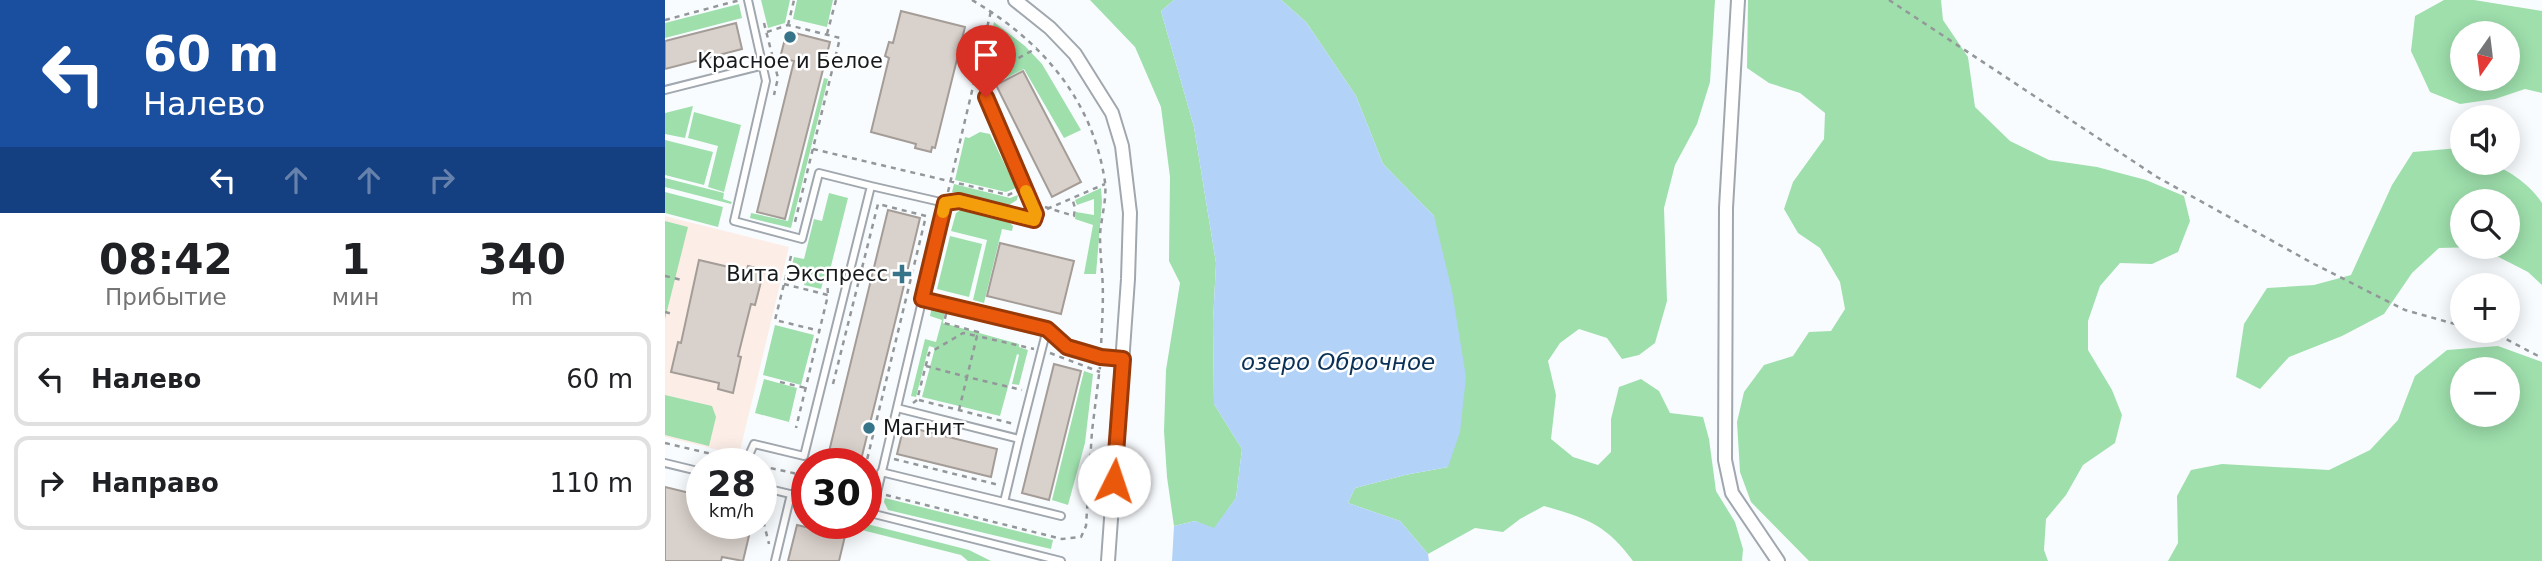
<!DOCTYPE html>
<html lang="ru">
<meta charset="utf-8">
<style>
body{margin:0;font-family:"DejaVu Sans",sans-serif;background:#f2f2f2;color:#202124;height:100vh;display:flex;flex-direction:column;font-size:26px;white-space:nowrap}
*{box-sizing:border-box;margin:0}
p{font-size:23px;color:#757577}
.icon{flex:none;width:38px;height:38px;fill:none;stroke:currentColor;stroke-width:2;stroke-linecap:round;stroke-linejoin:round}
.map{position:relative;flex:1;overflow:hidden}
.details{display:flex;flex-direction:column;background:#fff;width:665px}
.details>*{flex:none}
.hud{background:#1a4fa0;color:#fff;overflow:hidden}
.needle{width:46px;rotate:194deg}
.buttons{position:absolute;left:1785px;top:21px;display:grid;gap:14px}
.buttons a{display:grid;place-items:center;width:70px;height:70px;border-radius:50%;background:#fff;box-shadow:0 4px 18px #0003;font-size:35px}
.speed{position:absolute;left:21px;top:448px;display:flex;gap:14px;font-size:35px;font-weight:700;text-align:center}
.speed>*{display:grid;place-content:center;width:91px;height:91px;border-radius:50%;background:#fff;box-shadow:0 4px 18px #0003;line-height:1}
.speed small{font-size:18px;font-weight:400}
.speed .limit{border:10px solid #d22;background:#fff;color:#111}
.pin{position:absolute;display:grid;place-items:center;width:60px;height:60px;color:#fff;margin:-72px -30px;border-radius:50% 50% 50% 0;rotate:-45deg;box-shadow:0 0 7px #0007}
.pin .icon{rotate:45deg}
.me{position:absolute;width:77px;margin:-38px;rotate:4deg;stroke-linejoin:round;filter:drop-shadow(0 0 5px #0008)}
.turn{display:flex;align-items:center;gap:24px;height:147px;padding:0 28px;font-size:32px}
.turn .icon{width:91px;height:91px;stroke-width:2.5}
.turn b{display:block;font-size:49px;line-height:60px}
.lanes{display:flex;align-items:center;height:66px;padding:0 28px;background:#0003;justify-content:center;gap:35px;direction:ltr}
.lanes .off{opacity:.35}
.eta{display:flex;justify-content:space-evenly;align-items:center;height:119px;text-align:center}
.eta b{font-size:42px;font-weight:700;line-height:49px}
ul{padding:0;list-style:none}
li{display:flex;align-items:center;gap:21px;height:94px;margin:0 14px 10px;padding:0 14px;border:4px solid #e0e0e0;border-radius:14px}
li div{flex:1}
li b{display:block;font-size:26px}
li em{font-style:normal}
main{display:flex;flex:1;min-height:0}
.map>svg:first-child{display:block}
.education{fill:#fceee7}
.green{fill:#9edfac;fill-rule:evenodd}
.water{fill:#b2d2f7}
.building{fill:#d9d1cb;stroke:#a49c97;stroke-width:2}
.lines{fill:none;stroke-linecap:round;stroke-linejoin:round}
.service-casing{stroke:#a1a7ae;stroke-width:10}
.minor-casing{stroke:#a1a7ae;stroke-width:16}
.path{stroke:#949799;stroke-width:2.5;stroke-dasharray:5 5;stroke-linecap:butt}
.service{stroke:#fff;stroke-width:6}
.minor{stroke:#fff;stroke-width:12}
.route-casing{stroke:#983908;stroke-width:18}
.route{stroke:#ea580c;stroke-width:12}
.slow{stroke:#f59e0b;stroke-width:12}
.poi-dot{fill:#36748a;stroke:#fff;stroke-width:2.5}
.labels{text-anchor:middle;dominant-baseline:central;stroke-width:5;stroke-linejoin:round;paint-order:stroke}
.poi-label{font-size:21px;fill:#181b1d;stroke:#fff}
.water-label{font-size:23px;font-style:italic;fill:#093056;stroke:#fff}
</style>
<main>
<section class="details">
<div class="hud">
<div class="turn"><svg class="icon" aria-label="left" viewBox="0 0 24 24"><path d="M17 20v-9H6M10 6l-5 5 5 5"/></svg><div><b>60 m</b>Налево</div></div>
<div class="lanes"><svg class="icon" aria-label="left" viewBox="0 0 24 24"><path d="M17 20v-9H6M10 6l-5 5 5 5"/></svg><svg class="icon off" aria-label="ahead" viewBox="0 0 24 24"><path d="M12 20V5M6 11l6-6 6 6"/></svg><svg class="icon off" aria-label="ahead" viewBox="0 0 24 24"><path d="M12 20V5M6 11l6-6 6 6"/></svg><svg class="icon off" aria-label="right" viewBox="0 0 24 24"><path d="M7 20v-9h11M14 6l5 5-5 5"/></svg></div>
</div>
<div class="eta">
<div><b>08:42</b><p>Прибытие</p></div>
<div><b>1</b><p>мин</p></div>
<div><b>340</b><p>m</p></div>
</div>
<ul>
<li><svg class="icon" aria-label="left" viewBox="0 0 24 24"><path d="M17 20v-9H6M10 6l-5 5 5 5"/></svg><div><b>Налево</b></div><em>60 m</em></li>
<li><svg class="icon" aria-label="right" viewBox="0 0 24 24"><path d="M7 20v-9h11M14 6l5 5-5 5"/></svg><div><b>Направо</b></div><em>110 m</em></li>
</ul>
</section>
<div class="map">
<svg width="1877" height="561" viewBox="0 0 1877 561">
<rect width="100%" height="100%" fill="#f9fcff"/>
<!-- education -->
<path class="education" d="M0,216l124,31 -50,208 -74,-18z"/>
<!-- green -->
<path class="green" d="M96,0h29l-5,23 -17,5z
M132,0h36l-6,27 -34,-8z
M425,0h84l-13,11 33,116 22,136 -3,59 1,82 28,45 -6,49 -22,31 -19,-8 -21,5 -7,-49 -3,-46 2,-61 14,-87 -11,-22 1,-84 -9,-70 -26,-60z
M616,0h434l-5,82 -13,42 -22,41 -11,43 3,93 -12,42 -16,12 -17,4 -15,-21 -28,-9 -19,14 -12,18 8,34 -5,44 22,18 25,8 13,-13v-33l8,-32 22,-8 18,12 11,22 33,4 6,22 7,52 19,31 8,27 -1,12h-109c-26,-36 -47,-43 -89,-55l-24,13 -17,13 -28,-4 -47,26 -28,-33 -52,-18 7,-15 50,-13 43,-8 -14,-251 -51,-52 -27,-68 -50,-74z
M1083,0h193l2,20 25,37 7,50 35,34 39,19 48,7 49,13 38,16 6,25 -12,31 -26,12 -32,-1 -20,23 -12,35v29l24,40 10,25 -7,28 -32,22 -17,30 -20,24 -2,31 4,11h-239l-58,-59 -11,-30 -3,-50 7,-30 20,-27 29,-9 16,-24 22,-1 14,-22 -5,-27 -20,-34 -22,-15 -14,-24 9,-27 31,-43 1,-26 -25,-20 -31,-10 -22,-15z
M1779,0h30l68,11v82l-17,-4 -30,10 -35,5 -30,-12 -19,-41 4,-35zM1797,33h46v46h-46z
M74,4l3,14 -77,20v-15z
M329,22l31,24 17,18 39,66 -17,8 -40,-69 -30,15 -16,-1z
M159,78l4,1 -37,149 -41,-10 1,-5 37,8z
M28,106l-8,32 -20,-4v-21z
M29,112l47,13 -17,67 -16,-5 10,-41 -30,-8z
M315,132l10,2 26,54 -10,4 -51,-12 10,-43 4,1z
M0,140l48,12 -9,33 -39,-10z
M1794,148l3,1v14c9,0 21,-2 29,1 19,6 41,23 51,39v82l-14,-13 -49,-25h29v-46h-46v46h17l-40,1 -27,25 -28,41 -42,22 -53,21 -29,32 -24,-12 8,-53 23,-36 47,-3 37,-10 41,-90 21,-33z
M0,178l59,15 -1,6 9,3 -1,2 -66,-17z
M289,184l56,14 8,-3 -1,5 -8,5 -57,-13z
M436,188l1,14 -6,72h-12l9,-49 -18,-6 1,-7 18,3v-16l-17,6 -2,-5z
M0,192l58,15 -5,20 -53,-14z
M164,193l19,5 -20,80h-4l-3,11 -17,-4 2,-10 -16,-4 4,-14 10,2 10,-40 8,2z
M297,209l45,11 6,6 -1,5 -10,-2 -18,74 -11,-3 14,-60 -36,-9 5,-18z
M0,221l23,6 -23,92z
M285,236l32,8 -13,53 -32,-8z
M267,306l13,4 -2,13 76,21v3l9,3 -9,35 -7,-1 7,-29 -2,-1 -17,62 -78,-19 13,-49 -6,-2 -13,51 -5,-1 14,-57 11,3 6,-22 -12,-4z
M110,325l39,10 -13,50 -38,-10z
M1833,346l44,16v199h-374l10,-18 -1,-47 14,-26 31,-6 107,6 41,-20 28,-30 17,-44 32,-26zM1797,369h46v46h-46z
M419,371l9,3 -8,69 -17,62 -16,-5z
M99,379l33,9 -8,34 -34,-9z
M0,395l47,11 4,11 -7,29 -44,-11z
M220,498l168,42 -2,9 -163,-39 -4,-8z
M169,523h29l106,27 22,11h-23l-7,-6z"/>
<!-- water -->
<path class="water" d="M509,0h107l25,22 50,74 27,68 51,52 18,75 14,86 -6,55 -12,35 -43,8 -50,13 -7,15 52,18 28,33 1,7h-257l2,-35 21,-5 19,7 22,-30 6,-49 -28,-45 -1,-82 3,-59 -22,-136 -33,-116z"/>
<!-- building -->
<path class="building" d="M236,11l64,16 -30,121 -3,-1 -1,5 -16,-4 1,-4 -45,-12 18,-74 -4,-2 4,-14 4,1z
M71,23l6,26 -77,20v-28z
M122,31l43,11 -45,177 -28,-7 37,-151 -14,-3z
M358,71l58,111 -29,15 -56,-112z
M223,210l32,8 -22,92 -38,154h-34z
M335,243l74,18 -13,53 -74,-18z
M34,260l47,11 2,-5 16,4 -9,35 -4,-1 -13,52 3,1 -8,36 -15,-4 1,-6 -48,-11 7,-30 3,1z
M389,364l27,7 -32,129 -27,-7z
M239,426l93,23 -6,28 -94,-23z
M0,487l37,9v27h50l-9,38 -21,-4 -1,4h-56z
M132,525l48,11 -6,25h-51z"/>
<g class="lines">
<defs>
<path id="service" d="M83,0l18,81 -32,140 68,18 17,-66 52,13
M0,90l99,-25
M257,299l125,30 20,18 34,10 20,1
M232,408l122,31 28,-110
M0,463l37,9
M80,464l9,-20 50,12 67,-270 74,17 14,-2 75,19 2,-6 -50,-117
M216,472l123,30 15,-63
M96,487l46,11
M339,502l57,14
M201,512l195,49
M207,514l73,-311
M110,561l16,-67"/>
<path id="minor" d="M350,0l35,28 25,26 37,59 10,33 8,67 -2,66 -20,282
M1073,0l-12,208 -1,252 7,33 46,68"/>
</defs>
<!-- service casing -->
<use href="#service" class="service-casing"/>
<!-- minor casing -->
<use href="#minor" class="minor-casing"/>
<!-- path -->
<path class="path" d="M307,0c70,41 121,100 133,182 2,18 -4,36 -5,53 0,13 1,25 2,37 2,25 0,50 -1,75
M1224,0l268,177 157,87 91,46 57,16
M0,20l75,-20
M99,23l14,55 -4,17
M123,25l6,-25
M102,32l21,-7 52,13 -46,188
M162,34l9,-34
M317,87l-8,-5 63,-34
M148,149l195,46 9,-4
M283,192l43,-181
M380,207l29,9 1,-8 -3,-10
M382,209l58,-25
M126,256l-16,64 45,11
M0,276l17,4
M162,278l1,17
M119,284l44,11 -32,133
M0,312l8,2
M281,314l-2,9 34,9 -1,4
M1813,331l26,7 38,20
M385,353l50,19
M261,366l41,11 10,-41 57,13
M115,382l26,6
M168,384l45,-180 48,12 -60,248
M254,400l95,24
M248,403l4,-3 12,-47 34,-20 14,3
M294,410l8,-33 55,13
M0,443l72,17
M229,459l105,26
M148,464l3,-9
M96,466l46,10
M221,495l176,44 19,-2 5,-11 6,-95 8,-64
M96,512l8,32"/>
<!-- service -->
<use href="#service" class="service"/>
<!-- minor -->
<use href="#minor" class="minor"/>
</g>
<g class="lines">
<defs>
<path id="route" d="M321,97l50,117 -2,6 -75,-19 -14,2 -23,96 125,30 20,18 34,10 22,2 -9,122"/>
</defs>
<!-- route casing -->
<use href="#route" class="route-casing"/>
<!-- route -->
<use href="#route" class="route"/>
<!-- slow -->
<path class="slow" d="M278,212l2,-9 14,-2 75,19 2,-6 -10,-23"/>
</g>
<!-- markers -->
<g class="poi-dot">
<circle cx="125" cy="37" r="7"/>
<path d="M233.5 263.5h7v7h7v7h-7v7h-7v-7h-7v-7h7z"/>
<circle cx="204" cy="428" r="7"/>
</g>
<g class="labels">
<!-- poi labels -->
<g class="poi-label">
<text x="125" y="61">Красное и Белое</text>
<text x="223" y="274" text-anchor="end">Вита Экспресс</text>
<text x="218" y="428" text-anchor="start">Магнит</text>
</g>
<!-- water labels -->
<g class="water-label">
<text x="673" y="362">озеро Оброчное</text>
</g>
</g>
</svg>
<div class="buttons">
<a><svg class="needle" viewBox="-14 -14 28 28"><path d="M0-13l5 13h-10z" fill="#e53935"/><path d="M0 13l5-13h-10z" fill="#757577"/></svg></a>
<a><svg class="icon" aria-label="sound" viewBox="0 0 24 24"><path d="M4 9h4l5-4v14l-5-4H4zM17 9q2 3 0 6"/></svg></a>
<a><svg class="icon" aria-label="search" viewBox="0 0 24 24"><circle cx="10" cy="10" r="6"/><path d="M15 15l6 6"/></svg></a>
<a>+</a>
<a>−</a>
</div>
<div class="speed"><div>28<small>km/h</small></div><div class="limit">30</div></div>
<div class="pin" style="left:321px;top:97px;background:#d93025"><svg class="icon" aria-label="arrive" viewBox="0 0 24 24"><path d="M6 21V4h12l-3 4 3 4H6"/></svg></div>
<svg class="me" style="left:449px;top:481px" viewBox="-20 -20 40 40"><circle r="19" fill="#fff"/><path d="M0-13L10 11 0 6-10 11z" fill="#ea580c"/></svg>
</div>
</main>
